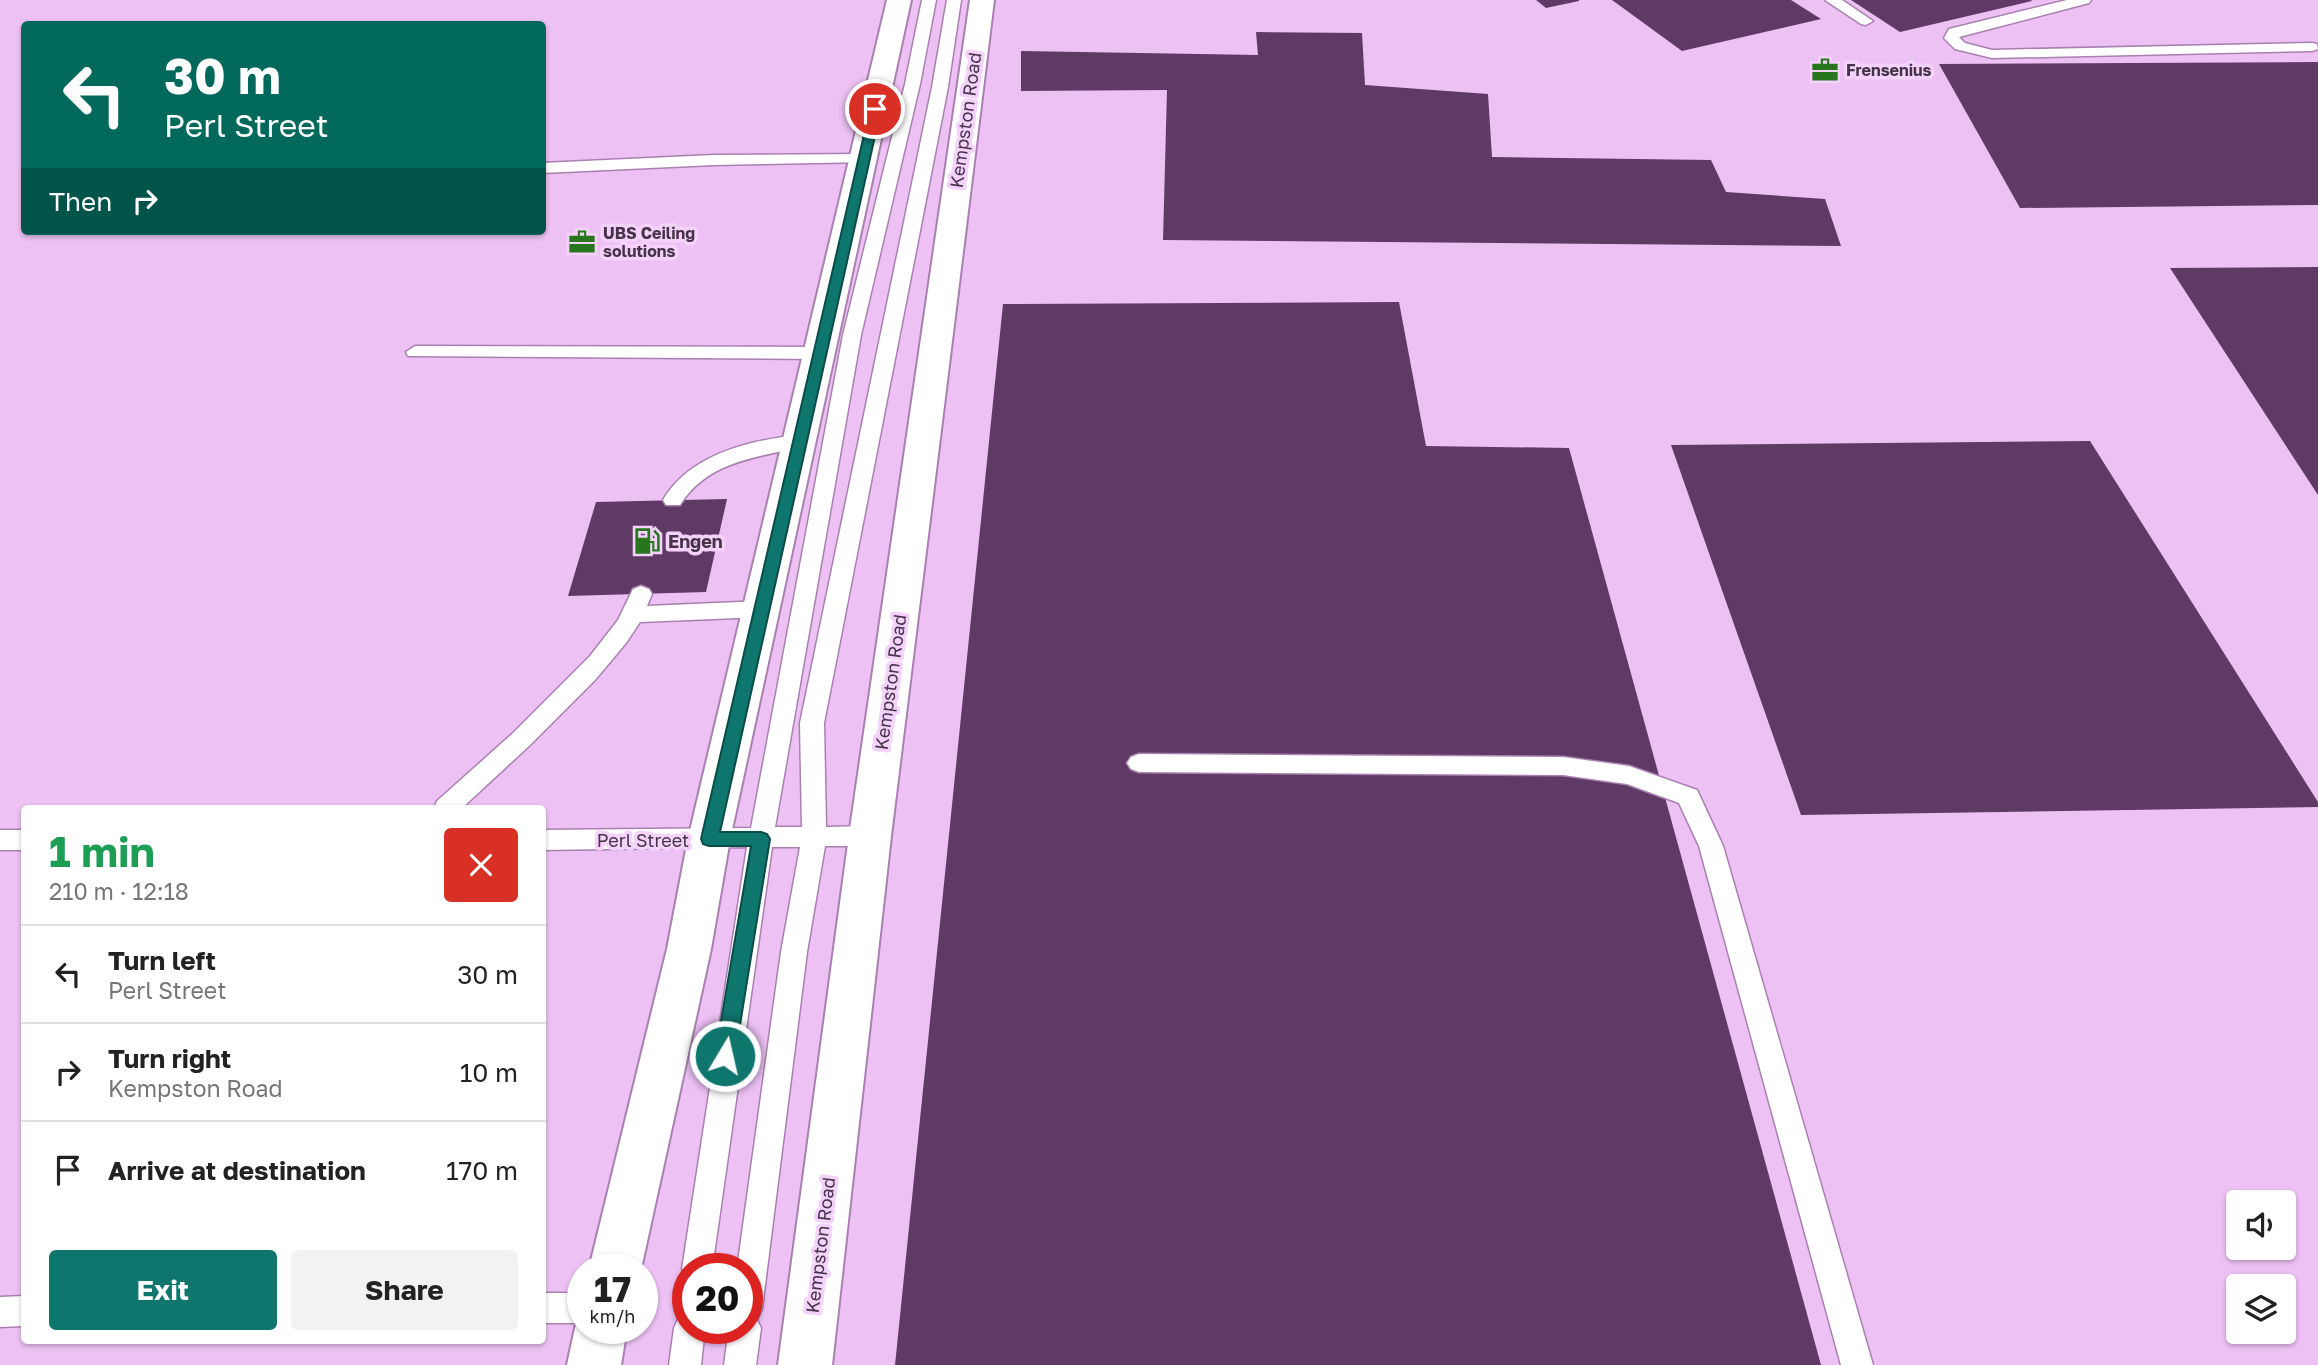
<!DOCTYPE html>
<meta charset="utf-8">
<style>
body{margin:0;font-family:"Golos Text",sans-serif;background:#f2f2f2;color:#222;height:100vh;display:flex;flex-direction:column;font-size:26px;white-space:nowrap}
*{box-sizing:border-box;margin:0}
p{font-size:23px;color:#767676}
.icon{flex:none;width:38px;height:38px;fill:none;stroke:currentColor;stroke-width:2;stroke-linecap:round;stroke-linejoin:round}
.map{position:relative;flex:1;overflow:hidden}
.sheet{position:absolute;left:21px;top:805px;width:525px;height:539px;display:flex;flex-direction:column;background:#fff;border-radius:7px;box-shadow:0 2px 5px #0004}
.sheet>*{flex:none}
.guide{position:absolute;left:21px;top:21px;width:525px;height:214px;border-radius:7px;box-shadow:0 2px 5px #0004;background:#00695c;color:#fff;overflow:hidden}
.fabs{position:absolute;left:2226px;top:1190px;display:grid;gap:14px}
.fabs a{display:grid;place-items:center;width:70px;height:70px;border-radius:7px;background:#fff;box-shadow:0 2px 5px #0004;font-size:35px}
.speed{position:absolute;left:567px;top:1253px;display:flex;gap:14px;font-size:35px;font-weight:700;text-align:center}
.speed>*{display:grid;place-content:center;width:91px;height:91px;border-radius:50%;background:#fff;box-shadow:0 2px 5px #0004;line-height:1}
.speed small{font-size:18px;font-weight:400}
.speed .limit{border:10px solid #d22;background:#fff;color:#111}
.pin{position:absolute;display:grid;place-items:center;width:60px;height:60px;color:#fff;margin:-30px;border:4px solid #fff;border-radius:50%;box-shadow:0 2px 7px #0007}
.me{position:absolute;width:77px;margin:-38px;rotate:9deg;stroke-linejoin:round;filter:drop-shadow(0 0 5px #0008)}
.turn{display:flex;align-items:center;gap:24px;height:147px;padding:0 28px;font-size:32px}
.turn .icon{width:91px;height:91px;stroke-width:2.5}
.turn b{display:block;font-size:49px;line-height:60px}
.then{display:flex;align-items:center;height:66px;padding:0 28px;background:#0003;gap:14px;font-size:26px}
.round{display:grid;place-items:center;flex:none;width:74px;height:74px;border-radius:7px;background:#f2f2f2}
.summary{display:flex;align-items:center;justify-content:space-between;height:119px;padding:0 28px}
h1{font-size:42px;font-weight:700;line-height:52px;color:#1e9e55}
.cta{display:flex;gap:14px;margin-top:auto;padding:14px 28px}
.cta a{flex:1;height:80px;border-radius:7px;background:#0f766e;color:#fff;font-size:28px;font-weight:700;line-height:80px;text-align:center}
.cta a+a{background:#f2f2f2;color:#222}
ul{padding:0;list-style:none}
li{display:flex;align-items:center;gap:21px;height:98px;padding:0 28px;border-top:2px solid #e0e0e0}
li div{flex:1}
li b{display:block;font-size:26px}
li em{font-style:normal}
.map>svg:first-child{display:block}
.building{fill:#5f3a65}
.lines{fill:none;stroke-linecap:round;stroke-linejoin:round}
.service-casing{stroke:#a981b0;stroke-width:3}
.secondary-casing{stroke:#a981b0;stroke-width:4}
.service{fill:#fff;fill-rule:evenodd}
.secondary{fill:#fff;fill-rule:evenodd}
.route{fill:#0f766e;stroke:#0a4d48;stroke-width:2}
.labels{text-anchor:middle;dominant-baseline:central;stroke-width:7;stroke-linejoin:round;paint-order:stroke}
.far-poi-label{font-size:16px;font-weight:bold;fill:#463449;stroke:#f5d2fb;text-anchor:start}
.street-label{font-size:18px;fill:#463449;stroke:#f5d2fb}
.poi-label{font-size:18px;font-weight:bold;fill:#463449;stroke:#f5d2fb;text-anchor:start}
</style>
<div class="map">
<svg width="2318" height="1365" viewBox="0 0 2318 1365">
<rect width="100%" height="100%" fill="#edc1f4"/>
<!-- building -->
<path class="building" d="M1536,0h43v1l-33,7z
M1612,0h179l30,19 -139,32z
M1851,0h180l1,1 -132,31z
M1256,32l106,1 3,52 123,9 4,63 219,3 15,32 99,7 16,47 -678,-6 4,-150 -146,1v-40l237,4z
M2318,62v143l-298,3 -81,-144z
M2318,267v228l-148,-227z
M1399,302l27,144 143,2 252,917h-926l108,-1061z
M2090,441l228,361v5l-517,8 -130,-370z
M727,499l-21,93 -138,4 28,-94z"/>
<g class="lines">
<defs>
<path id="service" d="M922,0h14l-16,84 -59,251 -86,492h27l-2,-104 132,-636 15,-87h14l-13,87 -124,636 2,104 44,-1 9,3 3,7 -3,7 -9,3h-45l-18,106 -45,357 -5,11 4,8 -5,37h-32l5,-37h18v-59h-10l44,-317 19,-105h-28l-60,422h-24v11l-6,-11 65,-422 -205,3v-20l209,-2 92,-493 62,-251z
M1825,0h17l31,21 -7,4 -5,-1z
M2067,0h24l-2,3 -130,34 6,6 27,7 320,-7 5,1 1,5 -6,2 -320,7 -37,-9 -11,-11 5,-9z
M864,154l6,2 2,3 -2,3 -156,3 -172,8v-10l172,-8z
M415,346l405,1 9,6 -9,6 -412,-3 -2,-4z
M800,435l7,2 3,4 -3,4c-47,13 -98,14 -127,60h-14l-3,-5c27,-46 87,-60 137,-65z
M641,586l8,3 3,5 -5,12 115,-5 8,3 3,5 -3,5 -8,3 -122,5 -14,21 -31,37 -66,66 -67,62h-28l3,-7 75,-67 78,-78 28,-36 15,-31z
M1139,754l424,3 66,9 68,24 26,56 150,519h-32l-142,-519 -20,-43 -52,-19 -64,-9 -424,-3 -8,-3 -4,-6 4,-6z
M0,830h24v20h-24z
M542,1293h41v30h-41z
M24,1296v30l-24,1v-30z
M688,1313v15h17l-4,37h-32l5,-37 5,-11z"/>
<path id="secondary" d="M887,0h24l-181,839 -19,110 -70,320h-52l78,-320 21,-110z
M970,0h24l-103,836 -59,529h-54l71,-529z
M582,1309l1,19h44l-6,37h-54l8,-37z"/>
</defs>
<!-- service casing -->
<use href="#service" class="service-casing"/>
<!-- secondary casing -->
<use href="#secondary" class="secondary-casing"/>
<!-- service -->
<use href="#service" class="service"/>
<!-- secondary -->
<use href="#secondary" class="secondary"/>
</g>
<!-- route -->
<path class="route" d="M875,106l6,3 -161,723h41l6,2 3,5 -35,217 -3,6 -7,2 -7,-2 -3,-6 36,-210h-42l-6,-2 -2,-5 169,-730z"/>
<!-- icons -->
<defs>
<symbol id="office-bare" viewBox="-9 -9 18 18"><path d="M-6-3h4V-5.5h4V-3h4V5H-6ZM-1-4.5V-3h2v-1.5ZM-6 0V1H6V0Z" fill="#27751d" stroke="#f5d2fb" stroke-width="2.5" paint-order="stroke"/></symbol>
<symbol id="fuel-bare" viewBox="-9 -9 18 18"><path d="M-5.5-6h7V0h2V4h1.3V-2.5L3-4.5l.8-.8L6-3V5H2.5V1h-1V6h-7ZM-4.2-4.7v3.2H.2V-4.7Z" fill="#27751d" stroke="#f5d2fb" stroke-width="2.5" paint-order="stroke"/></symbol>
</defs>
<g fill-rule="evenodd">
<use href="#office-bare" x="1806" y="51" width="38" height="38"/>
<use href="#office-bare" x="563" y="223" width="38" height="38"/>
<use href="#fuel-bare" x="628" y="522" width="38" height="38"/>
</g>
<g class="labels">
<!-- far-poi labels -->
<g class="far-poi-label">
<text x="1846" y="70">Frensenius</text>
<text x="603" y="233">UBS Ceiling<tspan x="603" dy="18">solutions</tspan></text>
</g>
<!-- street labels -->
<g class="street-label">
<text transform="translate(965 120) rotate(-82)">Kempston Road</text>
<text transform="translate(890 682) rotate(-82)">Kempston Road</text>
<text x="643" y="840">Perl Street</text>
<text transform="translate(820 1245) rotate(-83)">Kempston Road</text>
</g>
<!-- poi labels -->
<g class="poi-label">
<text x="668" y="541">Engen</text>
</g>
</g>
</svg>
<div class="fabs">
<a><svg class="icon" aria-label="sound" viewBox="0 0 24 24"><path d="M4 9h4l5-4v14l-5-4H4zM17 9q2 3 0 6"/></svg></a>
<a><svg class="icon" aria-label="layers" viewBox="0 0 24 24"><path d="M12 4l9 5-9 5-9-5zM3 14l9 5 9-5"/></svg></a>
</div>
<div class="speed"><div>17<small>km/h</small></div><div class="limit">20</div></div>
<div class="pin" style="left:875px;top:109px;background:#d93025"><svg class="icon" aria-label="arrive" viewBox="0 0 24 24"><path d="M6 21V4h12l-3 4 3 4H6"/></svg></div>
<svg class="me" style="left:725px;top:1056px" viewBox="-20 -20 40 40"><circle r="17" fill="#0f766e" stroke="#fff" stroke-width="3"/><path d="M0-11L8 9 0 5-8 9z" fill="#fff"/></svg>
<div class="guide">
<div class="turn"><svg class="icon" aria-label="left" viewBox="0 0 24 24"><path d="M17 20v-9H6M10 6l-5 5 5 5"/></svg><div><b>30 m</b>Perl Street</div></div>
<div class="then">Then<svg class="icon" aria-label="right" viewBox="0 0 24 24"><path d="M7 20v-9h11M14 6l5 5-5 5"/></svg></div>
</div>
<section class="sheet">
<div class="summary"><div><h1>1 min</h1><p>210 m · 12:18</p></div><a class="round" style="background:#d93025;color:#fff"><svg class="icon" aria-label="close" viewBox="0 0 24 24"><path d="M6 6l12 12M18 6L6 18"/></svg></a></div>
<ul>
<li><svg class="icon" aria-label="left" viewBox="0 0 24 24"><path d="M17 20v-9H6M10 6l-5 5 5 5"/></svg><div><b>Turn left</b><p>Perl Street</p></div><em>30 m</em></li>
<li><svg class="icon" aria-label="right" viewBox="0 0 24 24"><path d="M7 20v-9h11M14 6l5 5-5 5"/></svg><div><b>Turn right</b><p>Kempston Road</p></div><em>10 m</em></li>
<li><svg class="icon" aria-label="arrive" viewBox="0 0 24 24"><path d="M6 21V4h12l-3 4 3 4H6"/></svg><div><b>Arrive at destination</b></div><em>170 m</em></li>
</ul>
<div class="cta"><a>Exit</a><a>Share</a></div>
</section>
</div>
